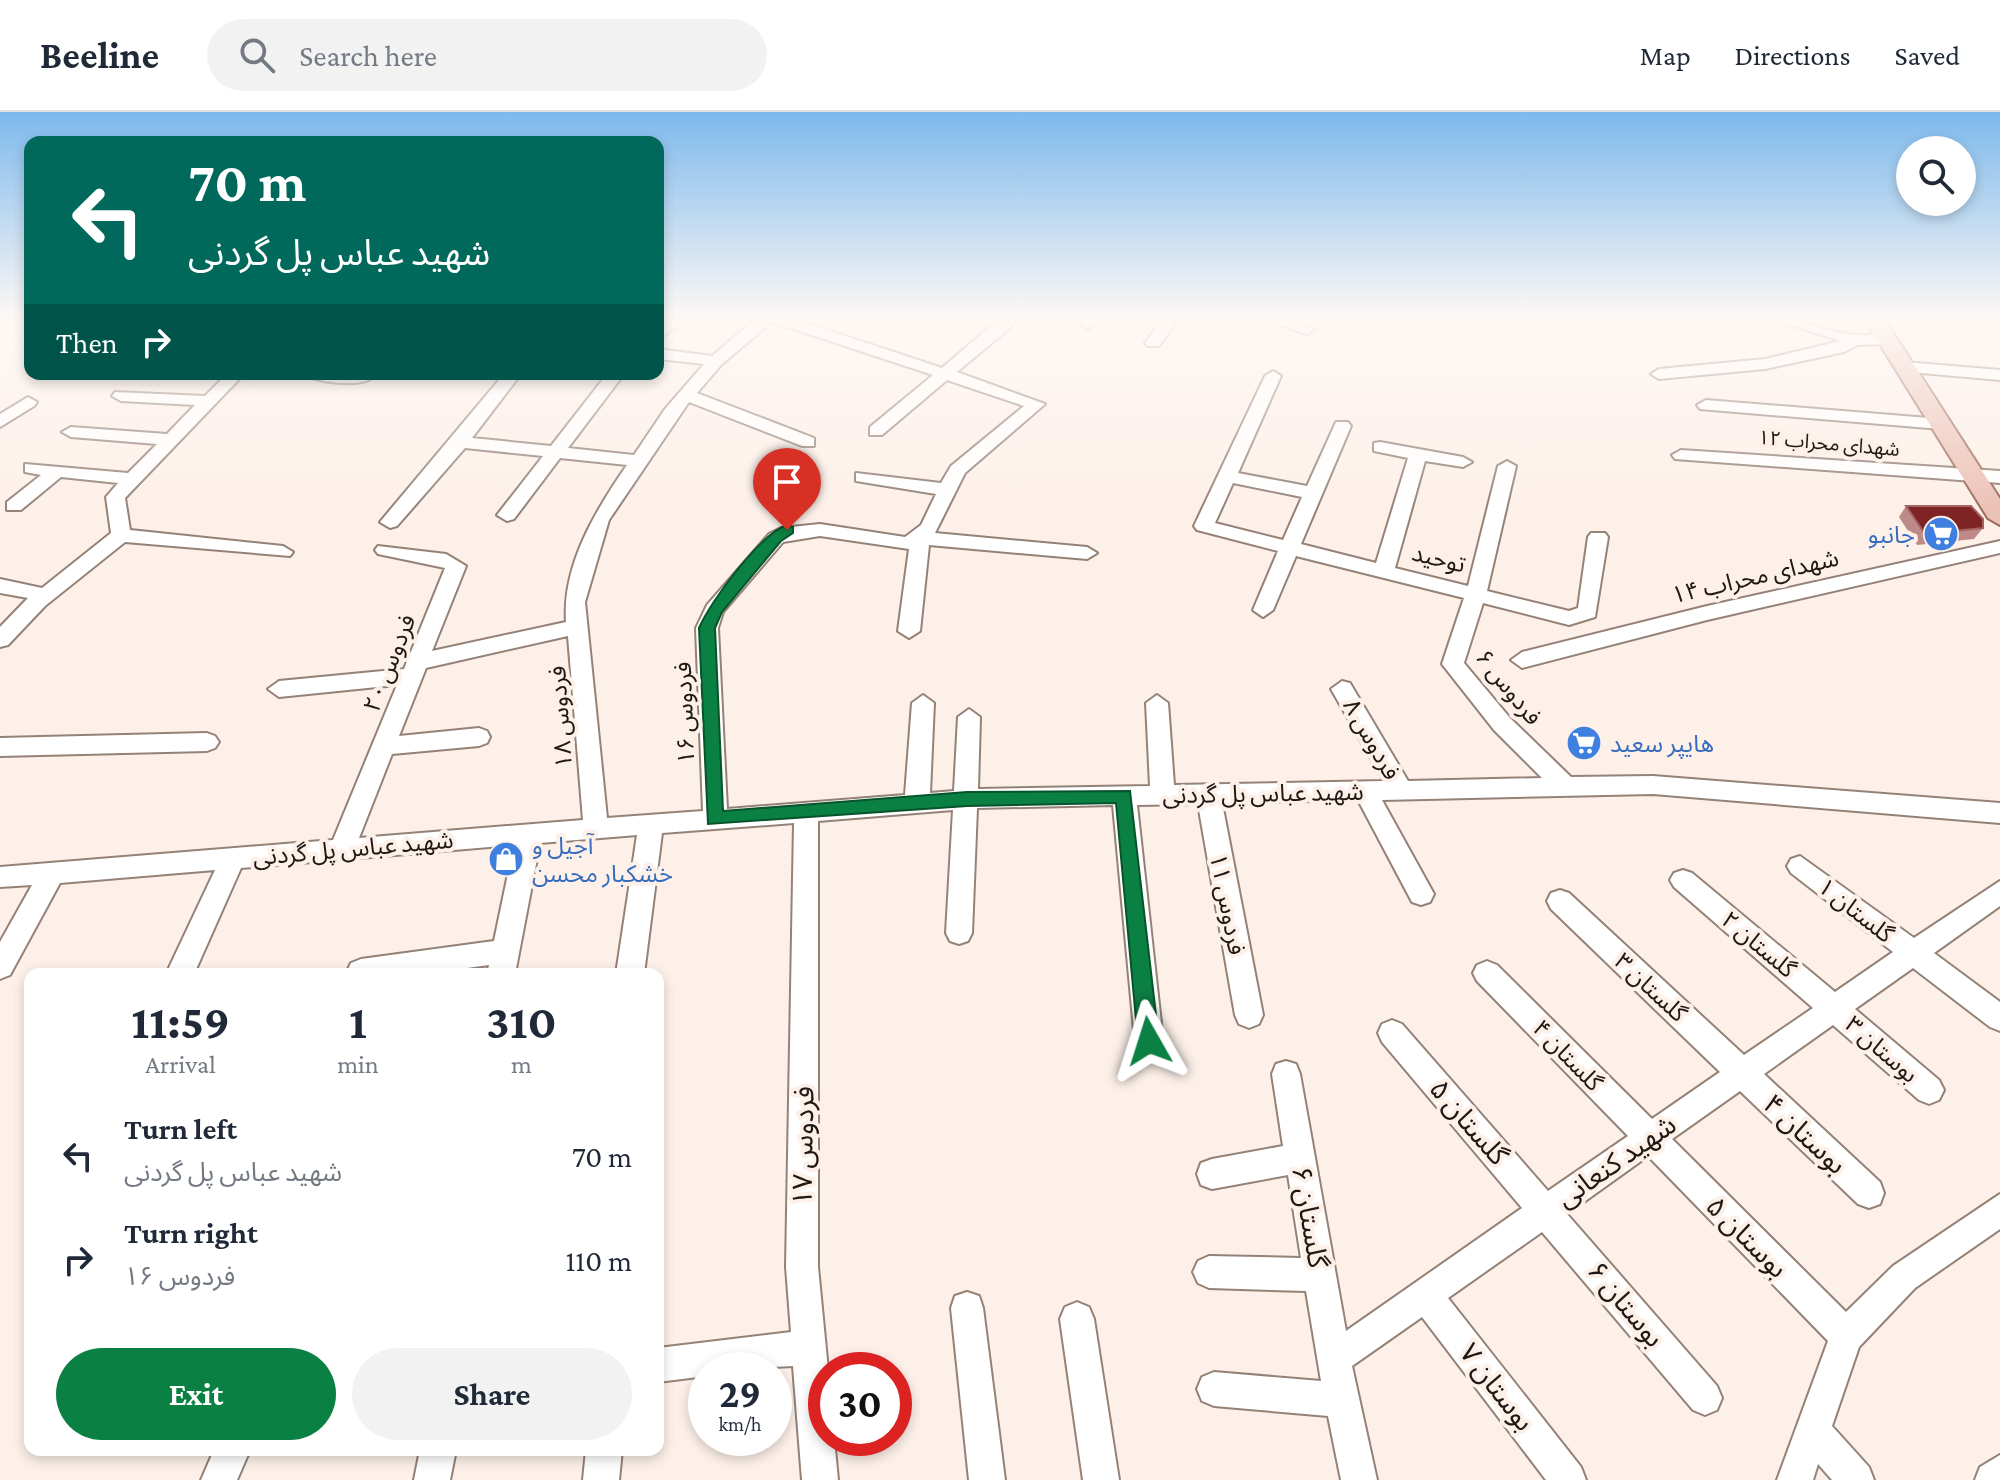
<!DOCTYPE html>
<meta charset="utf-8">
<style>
body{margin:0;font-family:"Crimson Pro","Noto Sans Arabic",serif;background:#f2f2f3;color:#1f2937;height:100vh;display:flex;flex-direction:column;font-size:30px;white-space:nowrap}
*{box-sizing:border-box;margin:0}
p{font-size:26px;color:#747a83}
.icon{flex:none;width:44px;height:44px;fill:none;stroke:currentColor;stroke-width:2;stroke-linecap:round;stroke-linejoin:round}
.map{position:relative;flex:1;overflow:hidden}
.sheet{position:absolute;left:24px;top:856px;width:640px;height:488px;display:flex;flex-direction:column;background:#fff;border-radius:16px;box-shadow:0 4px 12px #0003}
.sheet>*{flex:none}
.top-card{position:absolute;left:24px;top:24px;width:640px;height:244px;border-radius:16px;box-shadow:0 4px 12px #0003;background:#00695c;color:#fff;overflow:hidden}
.fabs{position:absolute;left:1896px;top:24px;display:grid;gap:16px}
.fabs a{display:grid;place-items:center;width:80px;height:80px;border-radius:50%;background:#fff;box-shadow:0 4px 12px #0003;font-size:40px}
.speed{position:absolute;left:688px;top:1240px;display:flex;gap:16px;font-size:40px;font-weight:700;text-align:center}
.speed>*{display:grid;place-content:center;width:104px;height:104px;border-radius:50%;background:#fff;box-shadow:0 4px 12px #0003;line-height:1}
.speed small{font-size:20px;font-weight:400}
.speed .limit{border:12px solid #d22;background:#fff;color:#111}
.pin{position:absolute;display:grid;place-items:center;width:68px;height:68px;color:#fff;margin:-82px -34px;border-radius:50% 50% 50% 0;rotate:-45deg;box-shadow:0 0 8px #0007}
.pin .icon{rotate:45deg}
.me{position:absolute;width:88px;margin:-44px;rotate:354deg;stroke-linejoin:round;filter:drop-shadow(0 0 6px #0008)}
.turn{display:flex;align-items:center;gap:28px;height:168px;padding:0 32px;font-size:36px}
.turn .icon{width:104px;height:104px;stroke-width:2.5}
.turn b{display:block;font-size:56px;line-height:68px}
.then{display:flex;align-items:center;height:76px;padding:0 32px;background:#0003;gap:16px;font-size:30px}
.eta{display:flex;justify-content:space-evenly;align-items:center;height:136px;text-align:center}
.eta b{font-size:48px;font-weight:700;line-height:56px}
.button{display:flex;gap:16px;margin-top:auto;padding:16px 32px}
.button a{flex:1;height:92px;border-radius:48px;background:#0b8043;color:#fff;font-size:32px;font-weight:700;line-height:92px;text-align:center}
.button a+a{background:#f2f2f3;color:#1f2937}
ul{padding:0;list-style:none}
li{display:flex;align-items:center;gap:24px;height:104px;padding:0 32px}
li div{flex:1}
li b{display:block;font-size:30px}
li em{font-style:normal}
header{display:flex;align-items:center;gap:48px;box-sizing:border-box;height:112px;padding:0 40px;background:#fff;border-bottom:2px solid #e0e1e3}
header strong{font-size:38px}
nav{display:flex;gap:44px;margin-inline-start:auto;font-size:28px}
.search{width:560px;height:72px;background:#f2f2f3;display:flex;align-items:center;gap:20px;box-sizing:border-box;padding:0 28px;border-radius:44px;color:#747a83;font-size:30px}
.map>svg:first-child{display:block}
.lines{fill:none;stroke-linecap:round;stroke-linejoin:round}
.minor-casing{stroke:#948277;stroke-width:4}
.major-casing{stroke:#9c6c5d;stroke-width:4}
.minor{fill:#fff;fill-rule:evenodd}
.major{fill:#ecc2b6;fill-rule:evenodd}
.wall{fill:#be8a87}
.building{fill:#7e2425;stroke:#a46160;stroke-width:2}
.route{fill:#0b8043;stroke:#07532c;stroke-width:2}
.labels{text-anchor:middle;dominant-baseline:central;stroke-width:8;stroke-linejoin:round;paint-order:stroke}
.far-street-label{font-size:20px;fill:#1f1814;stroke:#fdf0e9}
.shop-label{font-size:24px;fill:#366cbe;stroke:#fdf0e9;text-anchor:start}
.street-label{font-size:24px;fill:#1f1814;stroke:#fdf0e9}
.near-street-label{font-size:28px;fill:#1f1814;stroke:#fdf0e9}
</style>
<header>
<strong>Beeline</strong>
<div class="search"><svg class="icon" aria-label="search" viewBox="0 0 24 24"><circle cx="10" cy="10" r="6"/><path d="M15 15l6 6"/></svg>Search here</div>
<nav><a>Map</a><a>Directions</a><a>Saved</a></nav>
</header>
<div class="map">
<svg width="2000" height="1368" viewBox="0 0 2000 1368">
<rect width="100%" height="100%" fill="#fdf0e9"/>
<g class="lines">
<defs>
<path id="minor" d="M672,205h18l-32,23v-13z
M758,205h30l154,51 59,-51h16l-6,10 -54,45 88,32 -80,69 -30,60 152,14 10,6 -10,6 -158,-14 -9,86 -11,7 -11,-7 11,-82 -89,-13 -37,6 -60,70 -5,16 9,181 178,-14 7,-92 11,-8 11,8 -4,90 24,-2 4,-74 11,-8 11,8 -2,72 172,-3 -4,-83 11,-8 11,8 6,82 210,-4 -53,-92 11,-8 8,2 58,98 134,-3 -48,-48 -52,-66 22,-66 -168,-42 -23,54 -10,7 -10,-7 25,-59 -81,-21 -3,-4 71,-150 8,-5 8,5 -43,97 69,13 29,-64h12l3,4 -50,118 75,19 32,-105 -34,-7v-8l6,-1 83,15 9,5 -9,5 -38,-6 -30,107 73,18 30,-120 9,-5 9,5 -29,125 82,20 9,-3 10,-71 3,-4h14l3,4 -13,80 -26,8 -86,-22 -19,60 46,55 61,59 82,-1 347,27v20l-347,-29 -271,6 52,94 -4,8 -9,3 -9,-3 -54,-102 -136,3 41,212 -4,9 -10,4 -10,-4 -4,-9 -37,-211 -61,1 26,236 -4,9 -10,4 -10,-4 -4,-9 -22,-236 -136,3 -5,125 -4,8 -9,3 -9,-3 -4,-8 7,-123 -135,11v446l10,103 -2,68h8l4,42h-36l-9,-114 -87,4v6l-48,6v-34l133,-16 -5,-65 8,-444 -132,10 -18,141h-28l21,-139 -97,8 -25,131h-28l2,-9 -65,9h-75l-2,-3 4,-8 10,-4 133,-18 20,-96 -273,23 -47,106h-28l49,-104 -155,13 -50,92 -10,4v-37l32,-57 -32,2v-20l333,-27 64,-155 -118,12 -11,-8 11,-8 125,-12 41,-101 -67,-14 -3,-4 3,-4 68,8 20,12 -34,85 134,-29c-4,-57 30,-112 61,-157l-67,-7 -46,61 -7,2 -10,-6 46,-59 -78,-8 -68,78 -7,2 -10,-6 124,-148h17l-49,64 79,8 56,-72h17l-56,74 66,7 31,-46 39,-45 -46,-5v-10l54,7zM772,210l161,53 -63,52v8h12l65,-55 77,26 -73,60 -10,17 -85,-10v8l80,13 -15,31 -16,12 -85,-13 -39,4 -12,6 -62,71 -11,23 7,183 -96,7 -22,-216 24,-82 80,-118 113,44h12v-8l-117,-45 25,-29zM1233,371l69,14 -19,43 -68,-17zM568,524l15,184 -224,18 33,-84 87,-8 8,-3 3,-6 -3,-6 -8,-3 -80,8 27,-68z
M1085,205h16l-13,12 -8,-5z
M1164,205h16l-21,29h-12l-2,-3z
M1256,205h26l33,12 -8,5z
M1765,205c35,0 62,17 94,18 12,1 27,-4 36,4l-8,5 -29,1 -14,7 -79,17 -106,10 -8,-5 8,-5 106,-10 76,-18z
M1905,250l95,8v10l-101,-9 -2,-4z
M227,262h17l-119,124 5,32 153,16 10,6 -3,4 -165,-14 -80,64 -37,39 -8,2v-20l28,-29 -28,-5v-14l42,9 69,-55 -5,-36 12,-14 -57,-6 -40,33h-14v-8l34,-27 -16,-3v-8l103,9 29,-29 -86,-7 -9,-5 9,-5 96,7 28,-29 -74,-4 -9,-5 3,-4 90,4z
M305,262h63l4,4c-11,9 -56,5 -67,-4z
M28,285l9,5 -3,4 -34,21v-13z
M1706,288l235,19 9,5 -9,5 -241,-20 -3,-4z
M1681,338l319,21v12l-325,-24 -3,-4z
M2000,429v12l-293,67 -185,48 -11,-8 11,-8 185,-46z
M207,621l8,3 4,6 -4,6 -8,3 -207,5v-18z
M1800,744l114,82 86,-57v25l-66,47 66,49v29l-10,-4 -77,-59 -58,41 84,71 5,10 -5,10 -10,4 -10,-4 -86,-75 -69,49 116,108 4,11 -4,11 -11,4 -11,-4 -118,-113 -68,48 174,173 47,-46 107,-72v35l-85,59 -56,59 -27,79 37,41 5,13h-42l-14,-16 -5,16h-36l51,-139 -180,-185 -81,58 150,172 5,12 -5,12 -12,5 -12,-5 -151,-178 -94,66 133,169 5,13h-40l-124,-163 -70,49 25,114h-36l-13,-64 -114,-10 -12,-5 -5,-12 5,-12 12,-5 107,9 -15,-90 -97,-3 -11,-5 -5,-11 5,-11 11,-5 92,2 -13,-83 -76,14 -11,-4 -4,-11 4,-11 11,-4 71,-13 -11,-72 4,-10 10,-3 10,3 4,10 46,257 176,-123 -140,-166 -4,-9 4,-9 10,-4 10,4 146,167 80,-55 -151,-155 -4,-8 4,-8 10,-4 10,4 155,154 68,-47 -169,-163 -4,-8 4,-8 9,-3 9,3 175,162 69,-47 -139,-121 -4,-7 4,-7 9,-3 9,3 143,119 58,-40 -102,-79 -4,-7 4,-7z
M967,1180l12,4 4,12 22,172h-36l-18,-172 4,-12z
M1077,1190l12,5 5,12 25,161h-36l-23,-161 5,-12z
M214,1338h36l-13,30h-36z
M420,1338h36l-6,30h-36z
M586,1338h36l-3,30h-36z
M2000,1343v25h-25l5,-13z"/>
<path id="major" d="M1863,205h20l117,182v26l-12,-7z"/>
</defs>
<!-- minor casing -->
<use href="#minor" class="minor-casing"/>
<!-- major casing -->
<use href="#major" class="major-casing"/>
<!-- minor -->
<use href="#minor" class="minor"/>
<!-- major -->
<use href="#major" class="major"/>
</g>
<!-- wall -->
<path class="wall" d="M1906,394l77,22 -9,11 -57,6 -18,-28z"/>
<!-- building -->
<path class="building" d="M1906,394h65l12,13v9l-58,6z"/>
<!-- sky -->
<linearGradient id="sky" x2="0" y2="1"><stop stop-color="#7db9ec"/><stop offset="0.52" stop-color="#fef8f5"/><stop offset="1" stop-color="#fef8f5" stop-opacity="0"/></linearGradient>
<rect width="2000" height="397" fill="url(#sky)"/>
<!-- route -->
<path class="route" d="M787,413l6,2v6l-12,8 -59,71 -7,16 8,183 244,-19 163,-1 29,250 -3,7 -7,3 -8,-3 -3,-7 -22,-238 -149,3 -259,18 -9,-196c11,-26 61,-94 88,-103z"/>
<!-- icons -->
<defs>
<symbol id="supermarket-disc" viewBox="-11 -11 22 22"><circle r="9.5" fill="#3f7fe0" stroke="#fdf0e9"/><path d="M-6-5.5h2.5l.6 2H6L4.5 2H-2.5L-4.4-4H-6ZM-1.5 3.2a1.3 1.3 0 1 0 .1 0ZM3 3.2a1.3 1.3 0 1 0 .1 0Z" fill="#fff"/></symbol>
<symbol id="shop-disc" viewBox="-11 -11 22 22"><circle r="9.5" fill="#3f7fe0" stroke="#fdf0e9"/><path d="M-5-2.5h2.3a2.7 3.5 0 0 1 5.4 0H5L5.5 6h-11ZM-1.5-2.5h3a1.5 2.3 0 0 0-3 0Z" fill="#fff"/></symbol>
</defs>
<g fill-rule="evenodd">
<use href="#supermarket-disc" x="1921" y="402" width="40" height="40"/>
<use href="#supermarket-disc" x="1564" y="611" width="40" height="40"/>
<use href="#shop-disc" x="486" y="727" width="40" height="40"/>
</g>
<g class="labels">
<!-- far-street labels -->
<g class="far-street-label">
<text transform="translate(1829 331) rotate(5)">شهدای محراب ۱۲</text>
</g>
<!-- shop labels -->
<g class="shop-label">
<text x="1915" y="422" text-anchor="end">جانبو</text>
<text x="1610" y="631">هایپر سعید</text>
<text x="532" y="733">آجیل و<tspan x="532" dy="28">خشکبار محسن</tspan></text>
</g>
<!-- street labels -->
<g class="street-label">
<text transform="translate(1439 446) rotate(14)">توحید</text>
<text transform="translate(1755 464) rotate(-13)">شهدای محراب ۱۴</text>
<text transform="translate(389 551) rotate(-68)">فردوس ۲۰</text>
<text transform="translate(1509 575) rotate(51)">فردوس ۶</text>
<text transform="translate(684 601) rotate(-92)">فردوس ۱۶</text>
<text transform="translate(560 605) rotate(-94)">فردوس ۱۸</text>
<text transform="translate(1372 627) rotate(60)">فردوس ۸</text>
<text transform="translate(1263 681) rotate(-1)">شهید عباس پل گردنی</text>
<text transform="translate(353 736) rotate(-5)">شهید عباس پل گردنی</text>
<text transform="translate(1228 792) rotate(79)">فردوس ۱۱</text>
<text transform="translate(1856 798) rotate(38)">گلستان ۱</text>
<text transform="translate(1759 832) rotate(40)">گلستان ۲</text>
<text transform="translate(1651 875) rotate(43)">گلستان ۳</text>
<text transform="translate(1882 937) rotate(41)">بوستان ۳</text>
<text transform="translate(1568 943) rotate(46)">گلستان ۴</text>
</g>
<!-- near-street labels -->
<g class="near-street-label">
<text transform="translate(1469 1010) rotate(49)">گلستان ۵</text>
<text transform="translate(1805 1022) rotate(43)">بوستان ۴</text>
<text transform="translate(803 1034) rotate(-89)">فردوس ۱۷</text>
<text transform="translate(1616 1049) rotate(-35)">شهید کنعانی</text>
<text transform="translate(1310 1105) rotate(80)">گلستان ۶</text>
<text transform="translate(1747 1125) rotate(45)">بوستان ۵</text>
<text transform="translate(1626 1192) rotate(50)">بوستان ۶</text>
<text transform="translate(1497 1275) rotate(52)">بوستان ۷</text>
</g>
</g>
</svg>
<div class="fabs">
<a><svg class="icon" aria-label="search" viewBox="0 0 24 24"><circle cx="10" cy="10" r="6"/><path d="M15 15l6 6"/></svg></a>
</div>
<div class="speed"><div>29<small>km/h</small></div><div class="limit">30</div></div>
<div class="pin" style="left:787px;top:418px;background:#d93025"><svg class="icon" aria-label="arrive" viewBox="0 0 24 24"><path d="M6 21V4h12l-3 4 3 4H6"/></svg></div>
<svg class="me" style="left:1149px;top:929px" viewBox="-20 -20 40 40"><path d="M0-17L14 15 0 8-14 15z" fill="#0b8043" stroke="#fff" stroke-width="4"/></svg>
<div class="top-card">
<div class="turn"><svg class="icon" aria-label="left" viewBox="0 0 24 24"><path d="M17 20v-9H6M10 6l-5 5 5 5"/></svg><div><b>70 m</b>شهید عباس پل گردنی</div></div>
<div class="then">Then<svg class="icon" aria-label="right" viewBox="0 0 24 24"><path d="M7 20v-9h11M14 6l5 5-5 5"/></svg></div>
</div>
<section class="sheet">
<div class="eta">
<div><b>11:59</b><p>Arrival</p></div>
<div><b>1</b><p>min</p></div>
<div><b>310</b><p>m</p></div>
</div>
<ul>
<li><svg class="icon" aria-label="left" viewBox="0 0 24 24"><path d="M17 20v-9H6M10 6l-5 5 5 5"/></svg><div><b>Turn left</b><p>شهید عباس پل گردنی</p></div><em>70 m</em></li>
<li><svg class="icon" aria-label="right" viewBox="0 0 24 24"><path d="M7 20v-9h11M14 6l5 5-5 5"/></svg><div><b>Turn right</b><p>فردوس ۱۶</p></div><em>110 m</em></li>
</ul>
<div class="button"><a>Exit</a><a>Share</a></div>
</section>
</div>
